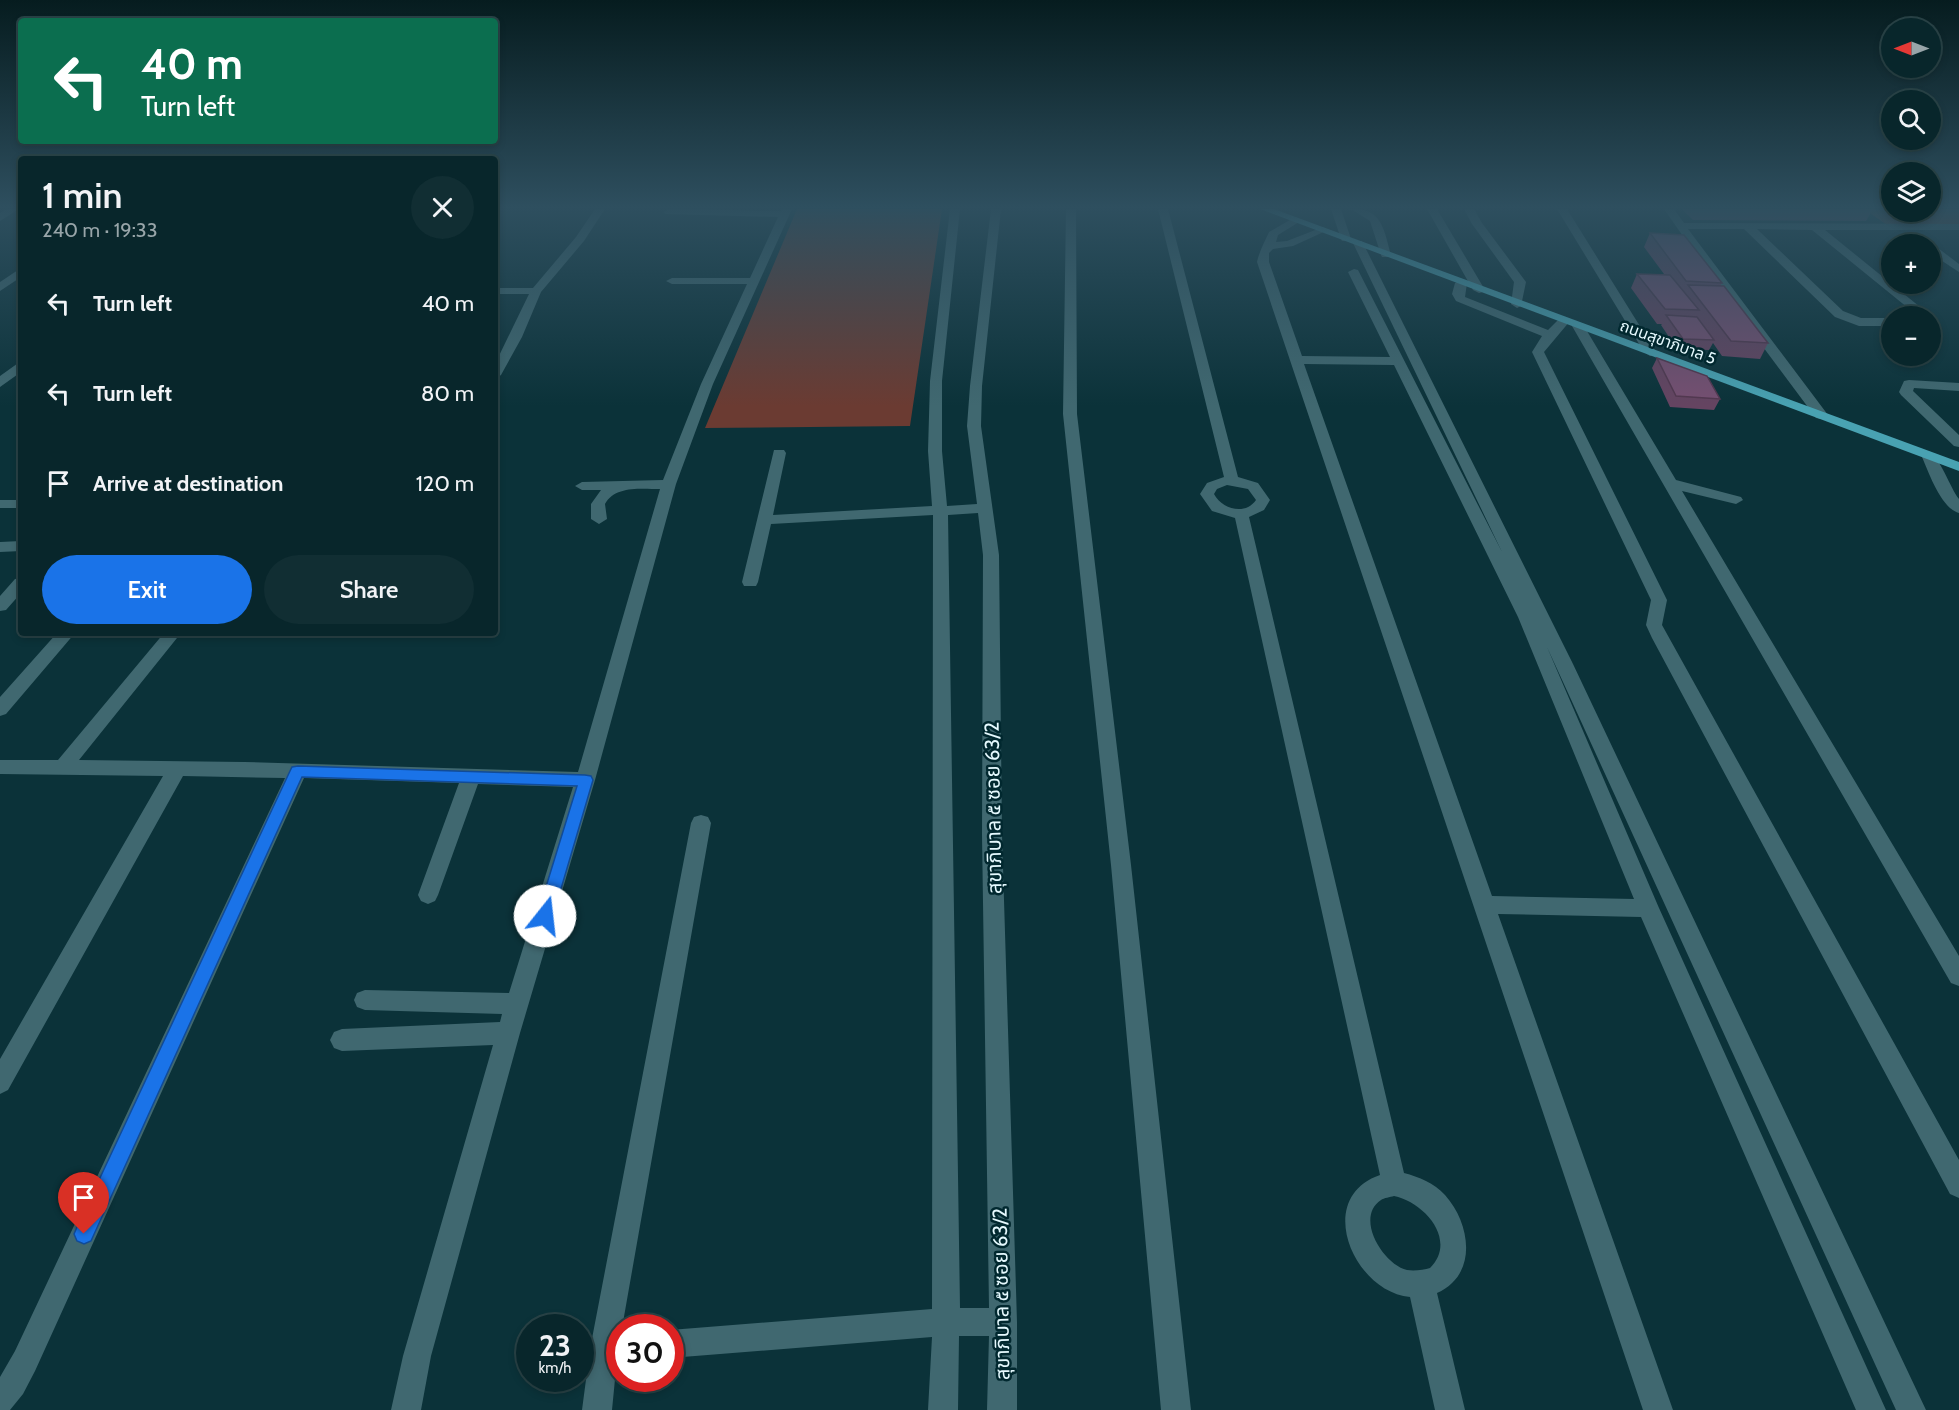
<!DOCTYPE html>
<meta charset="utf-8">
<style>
body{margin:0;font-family:Cabin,"Noto Sans Thai",sans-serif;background:#112e33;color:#f1f3f6;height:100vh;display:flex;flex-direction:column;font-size:22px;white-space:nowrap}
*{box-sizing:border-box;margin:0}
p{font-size:20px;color:#98a5a9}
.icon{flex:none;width:33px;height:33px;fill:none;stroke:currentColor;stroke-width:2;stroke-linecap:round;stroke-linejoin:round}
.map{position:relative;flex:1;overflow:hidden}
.sheet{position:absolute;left:18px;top:156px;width:480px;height:480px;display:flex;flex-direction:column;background:#08262b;border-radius:6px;box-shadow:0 3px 9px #0003,0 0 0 2px #294347}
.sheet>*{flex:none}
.top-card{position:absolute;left:18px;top:18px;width:480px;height:126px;border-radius:6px;box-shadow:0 3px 9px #0003,0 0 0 2px #294347;background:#0b6e4f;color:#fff;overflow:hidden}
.needle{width:39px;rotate:270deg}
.controls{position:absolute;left:1881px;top:18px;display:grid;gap:12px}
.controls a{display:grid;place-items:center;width:60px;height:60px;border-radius:50%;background:#08262b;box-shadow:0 3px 9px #0003,0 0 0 2px #294347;font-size:30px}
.speed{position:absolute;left:516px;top:1314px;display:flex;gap:12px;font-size:30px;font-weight:700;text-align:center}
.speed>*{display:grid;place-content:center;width:78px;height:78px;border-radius:50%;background:#08262b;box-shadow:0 3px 9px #0003,0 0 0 2px #294347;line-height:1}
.speed small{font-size:15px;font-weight:400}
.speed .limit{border:9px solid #d22;background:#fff;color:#111}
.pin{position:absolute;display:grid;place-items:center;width:51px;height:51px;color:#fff;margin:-62px -26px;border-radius:50% 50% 50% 0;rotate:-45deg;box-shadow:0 0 6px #0007}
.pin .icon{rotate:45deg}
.me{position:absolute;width:66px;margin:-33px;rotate:16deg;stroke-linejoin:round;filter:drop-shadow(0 0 4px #0008)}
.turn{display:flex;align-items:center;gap:21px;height:126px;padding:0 24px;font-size:27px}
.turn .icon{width:78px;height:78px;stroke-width:2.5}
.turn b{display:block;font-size:42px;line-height:51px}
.round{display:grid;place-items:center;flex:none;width:63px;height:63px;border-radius:32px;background:#112e33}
.head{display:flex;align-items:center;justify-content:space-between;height:102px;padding:0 24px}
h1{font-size:36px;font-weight:600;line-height:45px}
.button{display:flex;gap:12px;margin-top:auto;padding:12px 24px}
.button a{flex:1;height:69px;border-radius:36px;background:#1a73e8;color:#fff;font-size:24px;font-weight:600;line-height:69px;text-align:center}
.button a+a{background:#112e33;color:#f1f3f6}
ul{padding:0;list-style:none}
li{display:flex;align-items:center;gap:18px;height:90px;padding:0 24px}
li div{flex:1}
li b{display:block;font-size:22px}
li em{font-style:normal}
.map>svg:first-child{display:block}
.green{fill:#6b3b32}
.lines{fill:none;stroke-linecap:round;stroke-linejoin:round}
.minor{fill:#406870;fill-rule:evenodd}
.major{fill:#49a2b2;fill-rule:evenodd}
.wall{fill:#654461}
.building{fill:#764f71;stroke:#53374f;stroke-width:1.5}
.route{fill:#1a73e8;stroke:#114b97;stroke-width:1.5}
.labels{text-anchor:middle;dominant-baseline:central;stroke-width:5;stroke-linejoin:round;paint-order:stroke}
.far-street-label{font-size:16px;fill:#e5f9fe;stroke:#01282f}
.street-label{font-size:20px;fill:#e5f9fe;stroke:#01282f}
</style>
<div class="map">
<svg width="1959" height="1410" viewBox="0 0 1959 1410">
<rect width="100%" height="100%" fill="#0b3239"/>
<!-- green -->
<path class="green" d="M797,209h145l-32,217 -205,2z
M1864,209l66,3 1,-3h28v18h-69z"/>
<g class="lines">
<!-- minor -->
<path class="minor" d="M7,209h12l-19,12v-8z
M595,209h10l-21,32 -43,51 -19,45 -21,38 -6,4v-15l34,-70h-34v-6h38l43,-51z
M669,209l112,2 1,-2h10l-79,175 -37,100 -81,296 -75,253 -89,323 -10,54h-30l12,-54 90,-311 -151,6 -8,-3 -4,-8 4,-8 8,-3 158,-7 2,-8 -137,-4 -8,-3 -3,-7 3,-7 8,-3 144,3 64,-206 -95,-3 -40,111 -3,6 -7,3 -7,-3 -3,-6 41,-112 -155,-5 -269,593 -12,23 -13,16h-10v-33l15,-26 270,-573 -102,-2 -175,314 -8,4v-35l163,-283 -163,-2v-14h58l106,-127h17l-102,127 165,2 334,10 82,-283c-17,0 -45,-4 -55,15l2,15 -8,5 -8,-5v-15l10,-14h-19l-7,-4 7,-4 81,-2 38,-96 46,-100h-75l-6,-3 6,-3h78l28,-61 -113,-3 -1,-2z
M950,209h10l-18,172v70l5,55 30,-2 -10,-78 3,-40 21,-177h10l-19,177 -1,40 18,129 3,280 15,487v88h-30l2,-74h-30l-1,74h-30l4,-73 -262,21v-28l262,-21 1,-794 -162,9 -13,58 -2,4h-12l-2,-4 32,-132h10l2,3 -13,62 159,-9 -4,-55 2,-70zM978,513l5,42 -1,280 7,473h-29l-12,-793z
M1066,209h10l1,205 54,451 60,545h-30l-50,-545 -48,-451z
M1158,209h10l70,268 20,6 12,17 -6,10 -15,7 155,656c15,4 30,10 41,22 26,29 33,80 -8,98l28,117h-30l-25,-113c-56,-5 -97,-99 -30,-122l-145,-657 -23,-7 -12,-17 7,-11 17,-6zM1227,485l21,4 8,11c-11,16 -34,9 -42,-6l3,-5zM1394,1196c30,6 64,44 36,72 -6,2 -16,3 -23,2 -23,-5 -53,-52 -26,-70 3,-2 9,-3 13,-4z
M1331,209h10l10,30 -1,2h-8l-1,-2z
M1351,209c31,-2 33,21 40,46l-1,2h-8l-1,-2 -11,-34z
M1427,209h10l48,81 -2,2 -4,1 -6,-3z
M1464,209h10l8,14 44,59 -5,24 -4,2 -6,-4 3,-22 -42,-58z
M1557,209h10l89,143 -2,3 -4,1 -6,-4z
M1664,209h10l10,14 275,1v6h-134l100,81v5h-12v-4l-101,-82 -55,-1 86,82 18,7h31v8h-33l-24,-9 -91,-88h-56l140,186 -7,4 -5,-1 -99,-133z
M1295,217l5,3 -1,2 -21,13 -2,7 11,-1 36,-14 5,3 -35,16 -20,3 -4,4v9l33,94 88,1 -42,-85 6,-3 4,1 144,282 -149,-309 1,-2h8l211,423 353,746h-30l-349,-763 112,261 227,502h-30l-215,-493 -143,-3 175,496h-30l-386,-1148c2,-10 8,-21 12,-30zM1304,364l90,1 124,252 116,282 -142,-3z
M1927,244l7,1 25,19v8l-29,-19v-9z
M21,268v9l-21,14v-9z
M1461,280l6,3 -2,14 83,33 12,-12 4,-1 6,4 -26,31 123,248 -5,25 297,535v38l-9,-4 -298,-556 -6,-13 5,-25 -119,-248 10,-16 -86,-35 -4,-7 3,-11z
M1578,322l6,4 92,154 65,17 2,3 -7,4 -54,-13 277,465v30l-8,-3 -379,-657z
M21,361v11l-21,15v-11z
M1909,380l50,3v8l-45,-3 -1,3 46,44v12l-5,-1 -53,-51 -2,-3 5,-11z
M1929,453c11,3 21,35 30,46v14c-18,-5 -30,-40 -37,-56z
M0,500h21v8h-21z
M21,541v10l-21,1v-10z
M21,578v15l-15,17 -6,1v-15l15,-17z
M57,633h18l-69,81 -6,2v-19z
M701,815l7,2 3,6 -89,505h-2l-8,82h-30l8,-61 101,-526 3,-6z"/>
<!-- major -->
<path class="major" d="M1260,209h14l685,253v9z"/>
</g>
<!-- wall -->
<path class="wall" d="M1682,209h191l-7,12 -173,-1z
M1650,233l72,50 -2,3 48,57 -8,16 -38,-3 -9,-13 -4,7 -32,-1 -16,-24 1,-1h-5l-26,-36 6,-14h27l-20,-27z
M1657,358l63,41 -6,11 -44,-3 -18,-39z"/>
<!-- building -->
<path class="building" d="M1650,233l34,2 38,48 -36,-2z
M1637,274l33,1 29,35 -34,-1z
M1688,285l36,1 44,57 -37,-2z
M1666,315l31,2 17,23 -31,-1z
M1657,358l50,18 13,23 -44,-3z"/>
<!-- sky -->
<linearGradient id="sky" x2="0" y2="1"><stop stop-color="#061c1f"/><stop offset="0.51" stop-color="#2e4f5f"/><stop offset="1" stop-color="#2e4f5f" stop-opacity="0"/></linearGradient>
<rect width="1959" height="406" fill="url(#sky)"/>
<!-- route -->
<path class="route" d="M298,766l287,9 6,1 2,4 -40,136 -2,5 -6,3 -5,-3 -3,-5 40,-130 -275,-9 -211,464 -7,3 -7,-3 -3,-7 3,-7 213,-456 2,-4z"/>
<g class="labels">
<!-- far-street labels -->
<g class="far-street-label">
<text transform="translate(1668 342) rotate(20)">ถนนสุขาภิบาล 5</text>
</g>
<!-- street labels -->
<g class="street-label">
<text transform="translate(993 808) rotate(-91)">สุขาภิบาล ๕ ซอย 63/2</text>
<text transform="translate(1001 1294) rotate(-91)">สุขาภิบาล ๕ ซอย 63/2</text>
</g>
</g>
</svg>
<div class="controls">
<a><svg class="needle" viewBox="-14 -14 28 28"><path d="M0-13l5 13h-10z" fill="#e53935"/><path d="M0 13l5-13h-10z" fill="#98a5a9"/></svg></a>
<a><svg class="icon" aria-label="search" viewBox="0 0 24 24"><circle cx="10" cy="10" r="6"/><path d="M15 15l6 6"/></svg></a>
<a><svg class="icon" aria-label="layers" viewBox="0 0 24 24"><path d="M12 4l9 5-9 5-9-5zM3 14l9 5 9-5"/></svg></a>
<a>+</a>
<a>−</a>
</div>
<div class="speed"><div>23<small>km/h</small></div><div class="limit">30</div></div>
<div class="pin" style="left:84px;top:1234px;background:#d93025"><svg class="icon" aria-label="arrive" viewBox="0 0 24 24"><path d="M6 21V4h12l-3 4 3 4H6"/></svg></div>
<svg class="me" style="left:545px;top:916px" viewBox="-20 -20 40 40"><circle r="19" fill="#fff"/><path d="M0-13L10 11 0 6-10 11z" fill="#1a73e8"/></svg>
<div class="top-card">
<div class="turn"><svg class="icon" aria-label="left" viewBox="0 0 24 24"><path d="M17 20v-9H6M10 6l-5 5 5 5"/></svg><div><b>40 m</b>Turn left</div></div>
</div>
<section class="sheet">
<div class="head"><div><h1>1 min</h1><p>240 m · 19:33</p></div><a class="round"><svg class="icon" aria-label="close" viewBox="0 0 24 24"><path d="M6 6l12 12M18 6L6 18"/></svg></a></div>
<ul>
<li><svg class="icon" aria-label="left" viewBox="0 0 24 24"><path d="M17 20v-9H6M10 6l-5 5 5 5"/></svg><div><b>Turn left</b></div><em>40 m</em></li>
<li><svg class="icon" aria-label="left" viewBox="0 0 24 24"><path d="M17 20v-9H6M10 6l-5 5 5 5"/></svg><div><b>Turn left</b></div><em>80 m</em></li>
<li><svg class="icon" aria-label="arrive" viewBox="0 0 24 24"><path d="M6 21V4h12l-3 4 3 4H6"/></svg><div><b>Arrive at destination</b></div><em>120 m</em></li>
</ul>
<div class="button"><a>Exit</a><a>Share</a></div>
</section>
</div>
